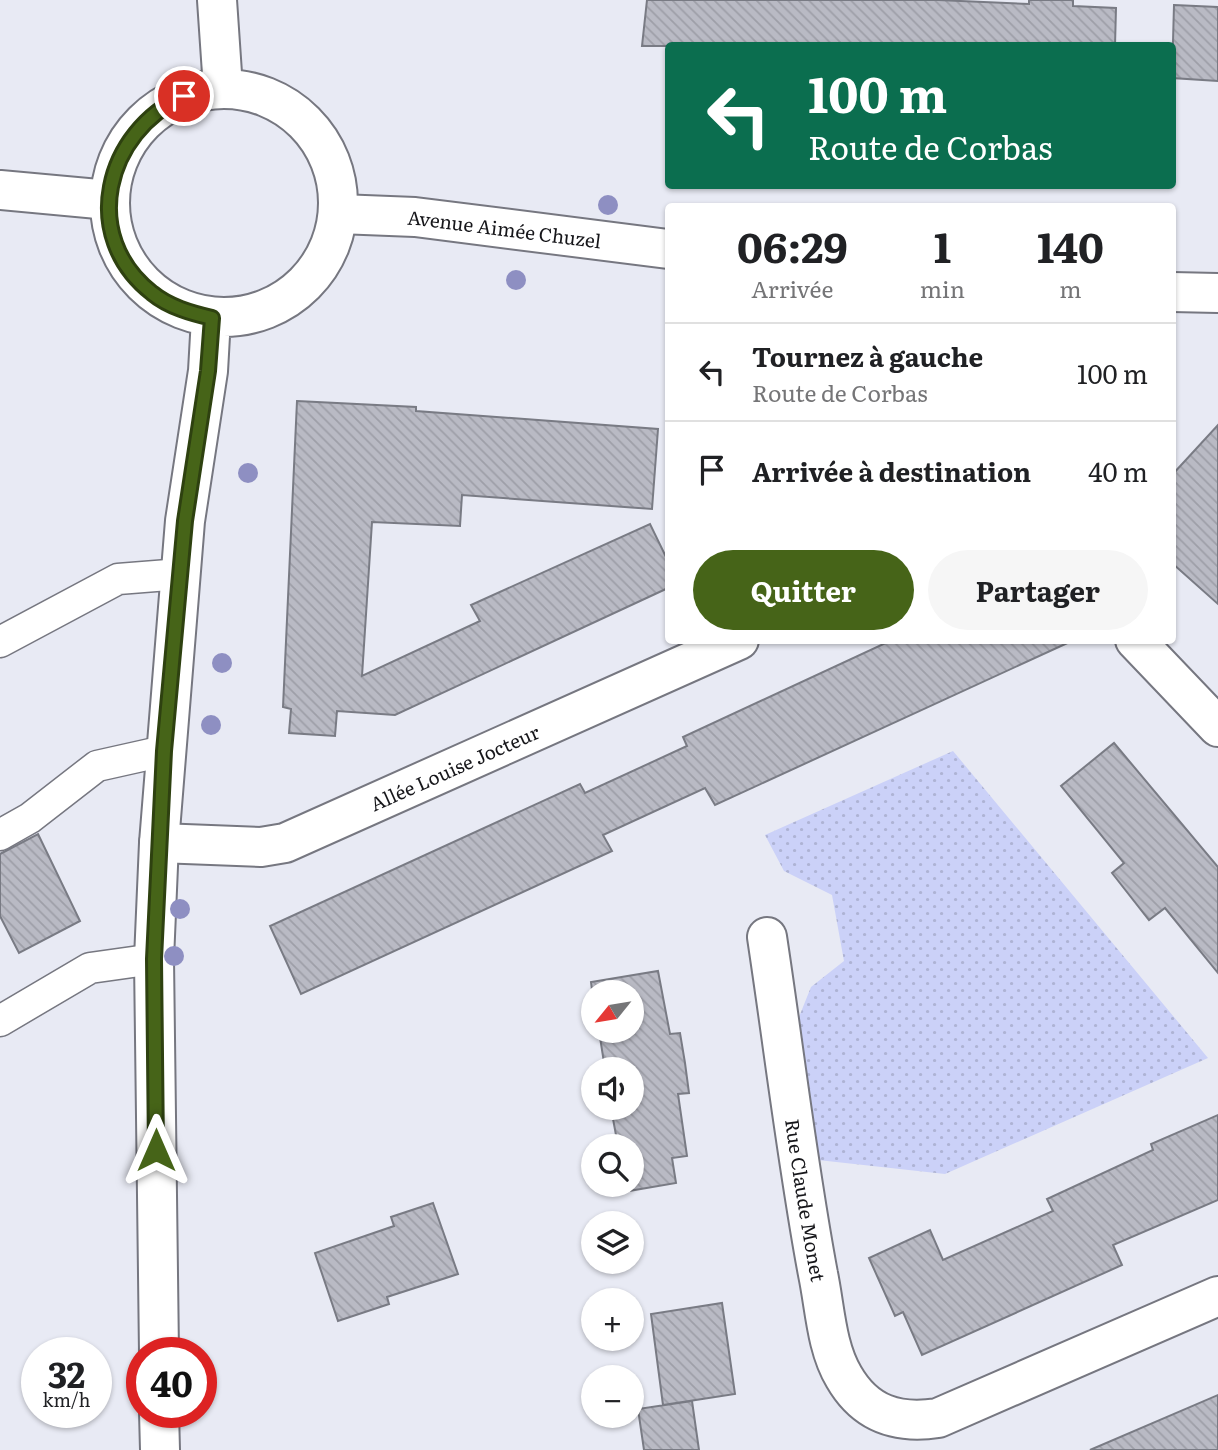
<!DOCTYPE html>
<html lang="fr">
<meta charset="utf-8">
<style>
body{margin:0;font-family:Literata,serif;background:#f6f6f6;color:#202124;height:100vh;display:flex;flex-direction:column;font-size:26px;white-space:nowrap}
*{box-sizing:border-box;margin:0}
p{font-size:23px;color:#757577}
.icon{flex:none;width:38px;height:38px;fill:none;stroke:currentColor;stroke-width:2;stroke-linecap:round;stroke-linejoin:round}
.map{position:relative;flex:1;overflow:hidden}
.details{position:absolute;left:665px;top:203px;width:511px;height:441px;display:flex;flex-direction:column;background:#fff;border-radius:7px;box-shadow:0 2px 5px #0004}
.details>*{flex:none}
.banner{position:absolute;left:665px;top:42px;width:511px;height:147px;border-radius:7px;box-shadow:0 2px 5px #0004;background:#0b6e4f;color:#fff;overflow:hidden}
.needle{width:46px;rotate:240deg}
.fabs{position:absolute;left:581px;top:980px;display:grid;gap:14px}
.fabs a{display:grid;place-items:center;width:63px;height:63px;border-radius:50%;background:#fff;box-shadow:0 2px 5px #0004;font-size:35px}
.speed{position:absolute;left:21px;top:1337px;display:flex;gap:14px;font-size:35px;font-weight:700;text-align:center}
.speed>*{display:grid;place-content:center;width:91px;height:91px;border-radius:50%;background:#fff;box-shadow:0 2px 5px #0004;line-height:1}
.speed small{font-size:18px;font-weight:400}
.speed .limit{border:10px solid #d22;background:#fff;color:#111}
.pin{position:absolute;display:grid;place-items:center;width:60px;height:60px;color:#fff;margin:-30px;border:4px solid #fff;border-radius:50%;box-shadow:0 2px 7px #0007}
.me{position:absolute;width:77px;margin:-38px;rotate:0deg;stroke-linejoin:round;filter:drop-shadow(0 0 5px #0008)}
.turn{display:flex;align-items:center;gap:24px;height:147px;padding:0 28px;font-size:32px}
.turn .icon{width:91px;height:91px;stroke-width:2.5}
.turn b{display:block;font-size:49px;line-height:60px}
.eta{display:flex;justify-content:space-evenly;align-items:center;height:119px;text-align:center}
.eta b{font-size:42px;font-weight:700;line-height:49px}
.action{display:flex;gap:14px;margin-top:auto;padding:14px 28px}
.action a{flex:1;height:80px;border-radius:42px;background:#466418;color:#fff;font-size:28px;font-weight:700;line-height:80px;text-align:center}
.action a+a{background:#f6f6f6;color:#202124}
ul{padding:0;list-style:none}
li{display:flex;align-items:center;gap:21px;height:98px;padding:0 28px;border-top:2px solid #e0e0e0}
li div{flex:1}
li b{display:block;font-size:26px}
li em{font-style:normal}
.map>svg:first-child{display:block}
.grass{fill:url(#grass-dots)}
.building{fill:url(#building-back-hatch);stroke:#797b84;stroke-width:2}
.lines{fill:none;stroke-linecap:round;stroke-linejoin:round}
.service-casing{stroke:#767780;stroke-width:33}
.minor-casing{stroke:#767780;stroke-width:42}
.tertiary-casing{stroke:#767780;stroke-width:42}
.service{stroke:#fff;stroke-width:30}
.minor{stroke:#fff;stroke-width:38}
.tertiary{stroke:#fff;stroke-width:38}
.tree{fill:#8e8fc2}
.route-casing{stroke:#2e4110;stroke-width:18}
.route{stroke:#466418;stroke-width:12}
.labels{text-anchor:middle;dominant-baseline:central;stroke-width:7;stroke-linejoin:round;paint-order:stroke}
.street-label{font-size:19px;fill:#16161a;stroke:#f6f7fd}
</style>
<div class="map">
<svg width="1218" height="1450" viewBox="0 0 1218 1450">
<defs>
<pattern id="grass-dots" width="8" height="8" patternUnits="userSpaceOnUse" patternTransform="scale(1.75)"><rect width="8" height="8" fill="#cbd1f8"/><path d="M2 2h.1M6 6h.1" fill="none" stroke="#aeb3d4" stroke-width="1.8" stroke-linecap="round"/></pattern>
<pattern id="building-back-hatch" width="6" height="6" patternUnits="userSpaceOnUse" patternTransform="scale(1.75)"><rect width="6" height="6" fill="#b9bac4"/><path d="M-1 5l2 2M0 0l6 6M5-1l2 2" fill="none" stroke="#9e9fa8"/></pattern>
</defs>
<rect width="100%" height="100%" fill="#e8eaf4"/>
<!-- grass -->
<path class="grass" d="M953,751l255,307 -263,116 -127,-14 -21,-138 14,-35 33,-26 -12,-66 -48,-24 -19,-36z"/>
<!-- building -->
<path class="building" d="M647,0h291l91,4v-4h44v6l43,2 -1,38h-473z
M1174,5l44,2v74l-46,-3z
M297,401l119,6v4l242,18 -6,80 -190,-14 -2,31 -88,-4 -10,154 118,-55 -9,-16 179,-81 18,37v27l-273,127 -58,-4 -2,25 -46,-3 2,-24 -8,-2z
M1218,425v179l-46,-41v-88z
M892,640h182l-359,165 -10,-17 -102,47 9,16 -311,143 -31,-68 310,-142 5,9 102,-47 -4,-9z
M1114,743l104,124v106l-53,-65 -16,12 -37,-47 12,-10 -63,-77z
M38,834l42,87 -61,32 -19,-37v-62z
M658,971l12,63 10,-1 5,30 4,30 -11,1 9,62 -15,2 4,25 -47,8 3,-45h-14l-7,-38h21v-39h-27l-6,-38h33v-39h-39v6l-2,-16z
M1218,1115v85l-105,45 9,20 -200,90 -19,-43 -8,4 -26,-58 61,-28 13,30 110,-49 -6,-12 106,-49 -2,-6z
M433,1203l25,71 -71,23 2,7 -51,17 -23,-68 79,-27 -3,-9z
M722,1303l13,91 -72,11 -12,-91z
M1218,1395v55h-128z
M692,1401l7,49h-55l-6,-41z"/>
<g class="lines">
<defs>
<path id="service" d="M0,642l118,-63 63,-5
M0,835l30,-17 67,-52 67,-15
M0,1021l90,-53 64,-9"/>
<g id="minor">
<path d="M0,190l109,10"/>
<path id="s1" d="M339,214l76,3 253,32"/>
<path d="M1172,292l46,1"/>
<path d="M1135,640l83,87"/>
<path id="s2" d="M159,843l102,4 24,-4 454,-203"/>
<path id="s3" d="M767,937c17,112 30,225 51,337 7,33 8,73 26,103 22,38 54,47 94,41l280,-122"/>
</g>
<path id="tertiary" d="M217,0l6,88
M110 203a114 114 0 1 1 228 0a114 114 0 1 1-228 0Z
M159,1353l-5,-394 5,-116 26,-322 23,-150 3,-53
M159,1412l1,38"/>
</defs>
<!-- service casing -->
<use href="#service" class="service-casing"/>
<!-- minor casing -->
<use href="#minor" class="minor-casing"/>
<!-- tertiary casing -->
<use href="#tertiary" class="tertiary-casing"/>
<!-- service -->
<use href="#service" class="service"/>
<!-- minor -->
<use href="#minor" class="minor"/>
<!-- tertiary -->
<use href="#tertiary" class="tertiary"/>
</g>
<!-- trees -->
<g class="tree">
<circle cx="608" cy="205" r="10"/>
<circle cx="516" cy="280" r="10"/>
<circle cx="248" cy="473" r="10"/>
<circle cx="222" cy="663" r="10"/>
<circle cx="211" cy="725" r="10"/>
<circle cx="180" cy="909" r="10"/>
<circle cx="174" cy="956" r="10"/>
</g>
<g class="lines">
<defs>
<path id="route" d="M156,1150l-2,-191 10,-208 21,-230 23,-150 4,-53c-21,-5 -43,-11 -60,-25 -73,-57 -47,-161 32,-197"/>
</defs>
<!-- route casing -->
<use href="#route" class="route-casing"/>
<!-- route -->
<use href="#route" class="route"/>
</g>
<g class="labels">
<!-- street labels -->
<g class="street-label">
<text stroke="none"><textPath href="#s1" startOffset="166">Avenue Aimée Chuzel</textPath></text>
<text stroke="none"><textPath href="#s2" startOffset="312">Allée Louise Jocteur</textPath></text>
<text stroke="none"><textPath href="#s3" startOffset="266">Rue Claude Monet</textPath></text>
</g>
</g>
</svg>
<div class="fabs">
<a><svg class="needle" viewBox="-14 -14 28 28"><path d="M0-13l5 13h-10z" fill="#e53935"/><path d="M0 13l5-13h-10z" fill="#757577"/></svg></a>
<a><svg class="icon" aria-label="sound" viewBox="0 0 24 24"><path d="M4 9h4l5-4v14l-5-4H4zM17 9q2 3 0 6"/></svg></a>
<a><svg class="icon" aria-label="search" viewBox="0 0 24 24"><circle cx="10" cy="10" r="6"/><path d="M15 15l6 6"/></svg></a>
<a><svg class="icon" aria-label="layers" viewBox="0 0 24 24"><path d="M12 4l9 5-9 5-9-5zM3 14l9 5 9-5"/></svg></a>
<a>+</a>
<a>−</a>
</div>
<div class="speed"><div>32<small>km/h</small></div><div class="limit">40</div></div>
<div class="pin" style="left:184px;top:96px;background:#d93025"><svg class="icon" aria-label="arrive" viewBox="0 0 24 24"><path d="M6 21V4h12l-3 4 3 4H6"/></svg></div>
<svg class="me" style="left:156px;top:1150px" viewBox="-20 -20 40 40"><path d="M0-17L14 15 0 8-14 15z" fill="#466418" stroke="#fff" stroke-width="4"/></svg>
<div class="banner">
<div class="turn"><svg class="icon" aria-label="left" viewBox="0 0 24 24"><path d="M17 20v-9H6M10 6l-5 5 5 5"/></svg><div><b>100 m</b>Route de Corbas</div></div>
</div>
<section class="details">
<div class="eta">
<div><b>06:29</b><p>Arrivée</p></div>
<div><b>1</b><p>min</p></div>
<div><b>140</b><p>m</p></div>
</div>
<ul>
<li><svg class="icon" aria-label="left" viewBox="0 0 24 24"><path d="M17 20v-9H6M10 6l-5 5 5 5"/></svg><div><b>Tournez à gauche</b><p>Route de Corbas</p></div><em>100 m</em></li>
<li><svg class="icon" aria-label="arrive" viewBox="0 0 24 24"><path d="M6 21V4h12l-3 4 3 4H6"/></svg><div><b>Arrivée à destination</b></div><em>40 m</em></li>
</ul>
<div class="action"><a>Quitter</a><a>Partager</a></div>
</section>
</div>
